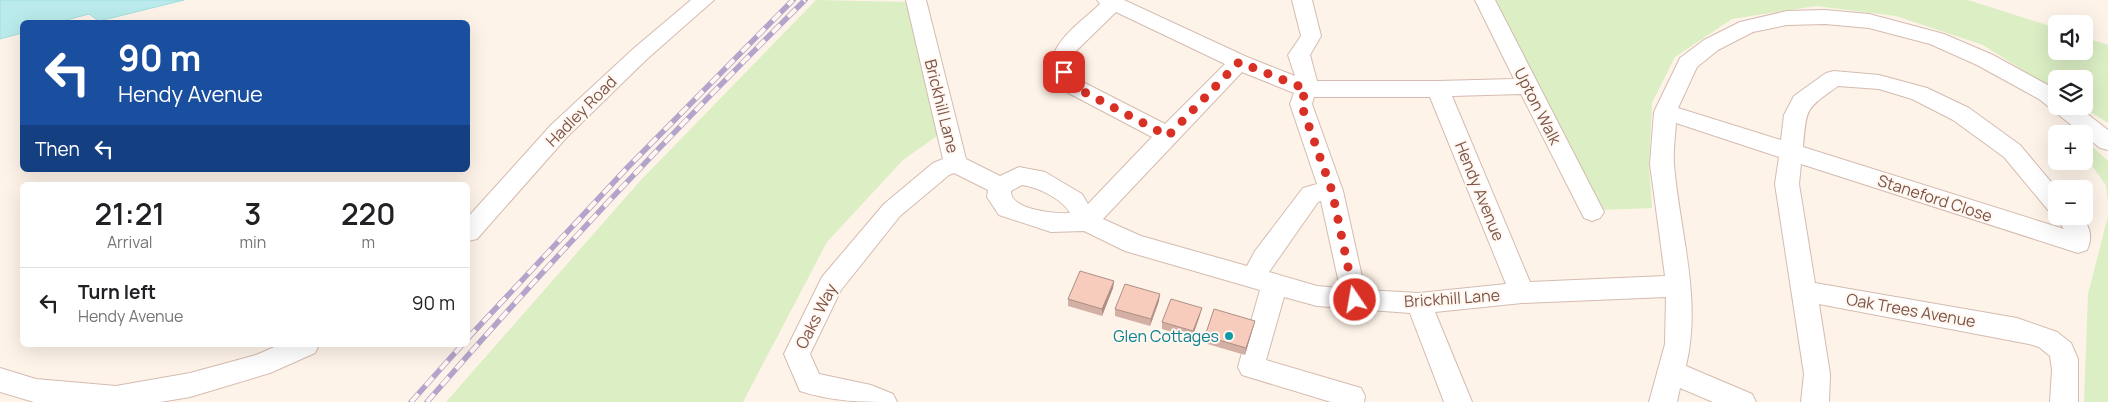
<!DOCTYPE html>
<meta charset="utf-8">
<style>
body{margin:0;font-family:Manrope,sans-serif;background:#f2f2f2;color:#202124;height:100vh;display:flex;flex-direction:column;font-size:19px;white-space:nowrap}
*{box-sizing:border-box;margin:0}
p{font-size:16px;color:#757577}
.icon{flex:none;width:28px;height:28px;fill:none;stroke:currentColor;stroke-width:2;stroke-linecap:round;stroke-linejoin:round}
.map{position:relative;flex:1;overflow:hidden}
.details{position:absolute;left:20px;top:182px;width:450px;height:165px;display:flex;flex-direction:column;background:#fff;border-radius:8px;box-shadow:0 5px 20px #0002}
.details>*{flex:none}
.top-card{position:absolute;left:20px;top:20px;width:450px;height:152px;border-radius:8px;box-shadow:0 5px 20px #0002;background:#1a4fa0;color:#fff;overflow:hidden}
.fabs{position:absolute;left:2048px;top:15px;display:grid;gap:10px}
.fabs a{display:grid;place-items:center;width:45px;height:45px;border-radius:8px;background:#fff;box-shadow:0 5px 20px #0002;font-size:25px}
.pin{position:absolute;display:grid;place-items:center;width:42px;height:42px;color:#fff;margin:-21px;border-radius:10px;box-shadow:0 2px 8px #0006}
.me{position:absolute;width:55px;margin:-28px;rotate:348deg;stroke-linejoin:round;filter:drop-shadow(0 0 4px #0008)}
.turn{display:flex;align-items:center;gap:18px;height:105px;padding:0 15px;font-size:22px}
.turn .icon{width:65px;height:65px;stroke-width:2.5}
.turn b{display:block;font-size:35px;line-height:42px}
.then{display:flex;align-items:center;height:48px;padding:0 15px;background:#0003;gap:10px;font-size:19px}
.eta{display:flex;justify-content:space-evenly;align-items:center;height:85px;text-align:center}
.eta b{font-size:30px;font-weight:600;line-height:35px}
ul{padding:0;list-style:none}
li{display:flex;align-items:center;gap:15px;height:70px;padding:0 15px;border-top:1px solid #e0e0e0}
li div{flex:1}
li b{display:block;font-size:19px}
li em{font-style:normal}
.map>svg:first-child{display:block}
.green{fill:#dbeec4}
.water{fill:#baeaeb;stroke:#9fddde}
.lines{fill:none;stroke-linecap:round;stroke-linejoin:round}
.minor-casing{stroke:#d5bbaf;stroke-width:2}
.minor{fill:#fff;fill-rule:evenodd}
.rail-casing{stroke:#b3a4cb;stroke-width:5.5}
.rail{stroke:#fff7f0;stroke-width:4;stroke-dasharray:11;stroke-linecap:butt}
.wall{fill:#d4afa3}
.shaded-wall{fill:#ad8f84}
.building{fill:#f7ccbd;stroke:#ad8f84}
.route{stroke:#d93025;stroke-width:9;stroke-dasharray:0 16.2}
.culture-dot{fill:#0f9aa8;stroke:#fff7f0;stroke-width:2}
.labels{text-anchor:middle;dominant-baseline:central;stroke-width:4;stroke-linejoin:round;paint-order:stroke}
.street-label{font-size:16px;fill:#7c5448;stroke:#fff7f0}
.culture-label{font-size:16px;fill:#0d838f;stroke:#fff7f0;text-anchor:end}
</style>
<div class="map">
<svg width="2108" height="402" viewBox="0 0 2108 402">
<rect width="100%" height="100%" fill="#fef3e8"/>
<!-- green -->
<path class="green" d="M816,0l92,2 29,134 -34,24 -76,82 -84,160h-297l194,-221z
M1493,0h475l88,28v23h28v-14l24,8v78l-27,-17h3v-27h-28v12l-73,-46 -87,-29 -80,-10 -84,13 -57,38 -23,46 -3,63 3,42 -53,2 -52,-109z
M2084,139l24,22v42l-2,-18 -22,-30z
M2108,216v186h-24l4,-108z"/>
<!-- water -->
<path class="water" d="M0,0h184l-85,21 -10,-7 -30,8h-37v11l-22,6z"/>
<g class="lines">
<defs>
<path id="minor" d="M691,0h23l-67,59 -80,78 -90,102 -9,2v-24l83,-92 82,-76z
M906,0h20l40,159 34,17 19,-9 26,5 37,22 6,10 64,-67 -93,-49c-23,-38 16,-60 41,-84l-3,-4h27l123,57 48,19 -7,-21 13,-19 -9,-36h20l9,36 -11,19 7,26h121l76,-2 -39,-79h20l109,212 -4,6 -8,3 -8,-3 -63,-124 -69,2 78,186 135,-6 -15,-112 4,-52 26,-54 24,-18 36,-18 47,-11 38,-1 44,4 75,20 49,21 62,34 1,17h21l31,24v20l-8,-2 -61,-49 -62,-34 -47,-21 -61,-16 -44,-4 -38,1 -34,7 -35,18 -21,17 -19,41 103,32 3,-25 10,-19 32,-23 8,-2 45,4 48,13 42,20 51,37 37,44 -1,24 -8,-3 -44,-53 -51,-37 -41,-21 -33,-10 -41,-3c-33,24 -31,20 -35,61l261,82 -9,-13 1,-2v2h25c9,10 12,22 6,34l-9,3 -277,-89 -2,20 16,99 202,35 40,14 14,11 7,16v43h-28l2,-32 -2,-14 -11,-9 -10,-3 -210,-40 11,70 -1,28h-28l3,-28 -29,-190 4,-27 -103,-34c-1,14 -3,29 -2,42 6,68 28,134 12,201l66,28 4,8h-43l-33,-14 -3,14h-28l16,-58 1,-47 -144,6 -87,9 37,90h-28l-34,-89 -93,-7 -33,-9 -18,63 95,28 4,8 -1,6h-33l-89,-27 -4,-8 22,-77 -135,-39 -41,-20 -33,1 -52,-17 -12,-18 1,-7 -34,-17 -5,2 -49,41 -59,74 -31,64 9,20 52,11 22,9 4,8c-35,0 -63,0 -97,-11l-16,-37 38,-77 62,-73 49,-41 10,-4zM1116,12l109,52 -60,60 -88,-45 -4,-17 3,-11zM1242,72l52,21 -4,11 27,80 -14,4 -48,63 -8,15 -106,-30 -38,-17zM1314,97h116l76,187 -87,9 -54,-3 -22,-99 -31,-87zM1022,185c16,2 40,14 48,28 -15,1 -60,-3 -59,-22zM1321,201l19,87 -23,-2 -48,-14 49,-70z
M279,345h40l-4,8 -45,20 -80,24 -30,5h-126l-34,-10v-24l36,11 80,7 74,-13 66,-18z"/>
</defs>
<!-- minor casing -->
<use href="#minor" class="minor-casing"/>
<!-- minor -->
<use href="#minor" class="minor"/>
<defs>
<path id="rail" d="M468,338l160,-171 165,-167
M411,402l51,-57
M427,402c121,-139 247,-272 378,-402"/>
</defs>
<!-- rail casing -->
<use href="#rail" class="rail-casing"/>
<!-- rail -->
<use href="#rail" class="rail"/>
</g>
<!-- wall -->
<path class="wall" d="M1114,281l-1,7 -11,28 -34,-10v-7z
M1159,301l-9,25 -35,-10v-7z
M1200,315l-8,23 -30,-9v-7z
M1255,321l-10,34 -41,-12 1,-7z"/>
<!-- shaded-wall -->
<path class="shaded-wall" d="M1114,281l-1,7 -11,28v-7z
M1160,294l-1,7 -9,25 1,-7z
M1202,308l-2,7 -8,23 1,-7z
M1255,321l-2,7 -8,27 1,-7z"/>
<!-- building -->
<path class="building" d="M1080,271l34,10 -12,28 -34,-10z
M1125,284l35,10 -9,25 -36,-10z
M1171,299l31,9 -9,23 -31,-9z
M1214,309l41,12 -9,27 -41,-12z"/>
<g class="lines">
<!-- route -->
<path class="route" d="M1064,72l3,11 101,53 71,-74 67,27 -5,15 31,87 23,109"/>
</g>
<!-- markers -->
<circle class="culture-dot" cx="1229" cy="336" r="5"/>
<g class="labels">
<!-- street labels -->
<g class="street-label">
<text transform="translate(942 106) rotate(76)">Brickhill Lane</text>
<text transform="translate(1538 106) rotate(63)">Upton Walk</text>
<text transform="translate(581 111) rotate(-45)">Hadley Road</text>
<text transform="translate(1480 191) rotate(68)">Hendy Avenue</text>
<text transform="translate(1935 198) rotate(18)">Staneford Close</text>
<text transform="translate(1452 298) rotate(-4)">Brickhill Lane</text>
<text transform="translate(1911 310) rotate(10)">Oak Trees Avenue</text>
<text transform="translate(816 316) rotate(-63)">Oaks Way</text>
</g>
<!-- culture labels -->
<g class="culture-label">
<text x="1219" y="336">Glen Cottages</text>
</g>
</g>
</svg>
<div class="fabs">
<a><svg class="icon" aria-label="sound" viewBox="0 0 24 24"><path d="M4 9h4l5-4v14l-5-4H4zM17 9q2 3 0 6"/></svg></a>
<a><svg class="icon" aria-label="layers" viewBox="0 0 24 24"><path d="M12 4l9 5-9 5-9-5zM3 14l9 5 9-5"/></svg></a>
<a>+</a>
<a>−</a>
</div>
<div class="pin" style="left:1064px;top:72px;background:#d93025"><svg class="icon" aria-label="arrive" viewBox="0 0 24 24"><path d="M6 21V4h12l-3 4 3 4H6"/></svg></div>
<svg class="me" style="left:1355px;top:300px" viewBox="-20 -20 40 40"><circle r="17" fill="#d93025" stroke="#fff" stroke-width="3"/><path d="M0-11L8 9 0 5-8 9z" fill="#fff"/></svg>
<div class="top-card">
<div class="turn"><svg class="icon" aria-label="left" viewBox="0 0 24 24"><path d="M17 20v-9H6M10 6l-5 5 5 5"/></svg><div><b>90 m</b>Hendy Avenue</div></div>
<div class="then">Then<svg class="icon" aria-label="left" viewBox="0 0 24 24"><path d="M17 20v-9H6M10 6l-5 5 5 5"/></svg></div>
</div>
<section class="details">
<div class="eta">
<div><b>21:21</b><p>Arrival</p></div>
<div><b>3</b><p>min</p></div>
<div><b>220</b><p>m</p></div>
</div>
<ul>
<li><svg class="icon" aria-label="left" viewBox="0 0 24 24"><path d="M17 20v-9H6M10 6l-5 5 5 5"/></svg><div><b>Turn left</b><p>Hendy Avenue</p></div><em>90 m</em></li>
</ul>
</section>
</div>
